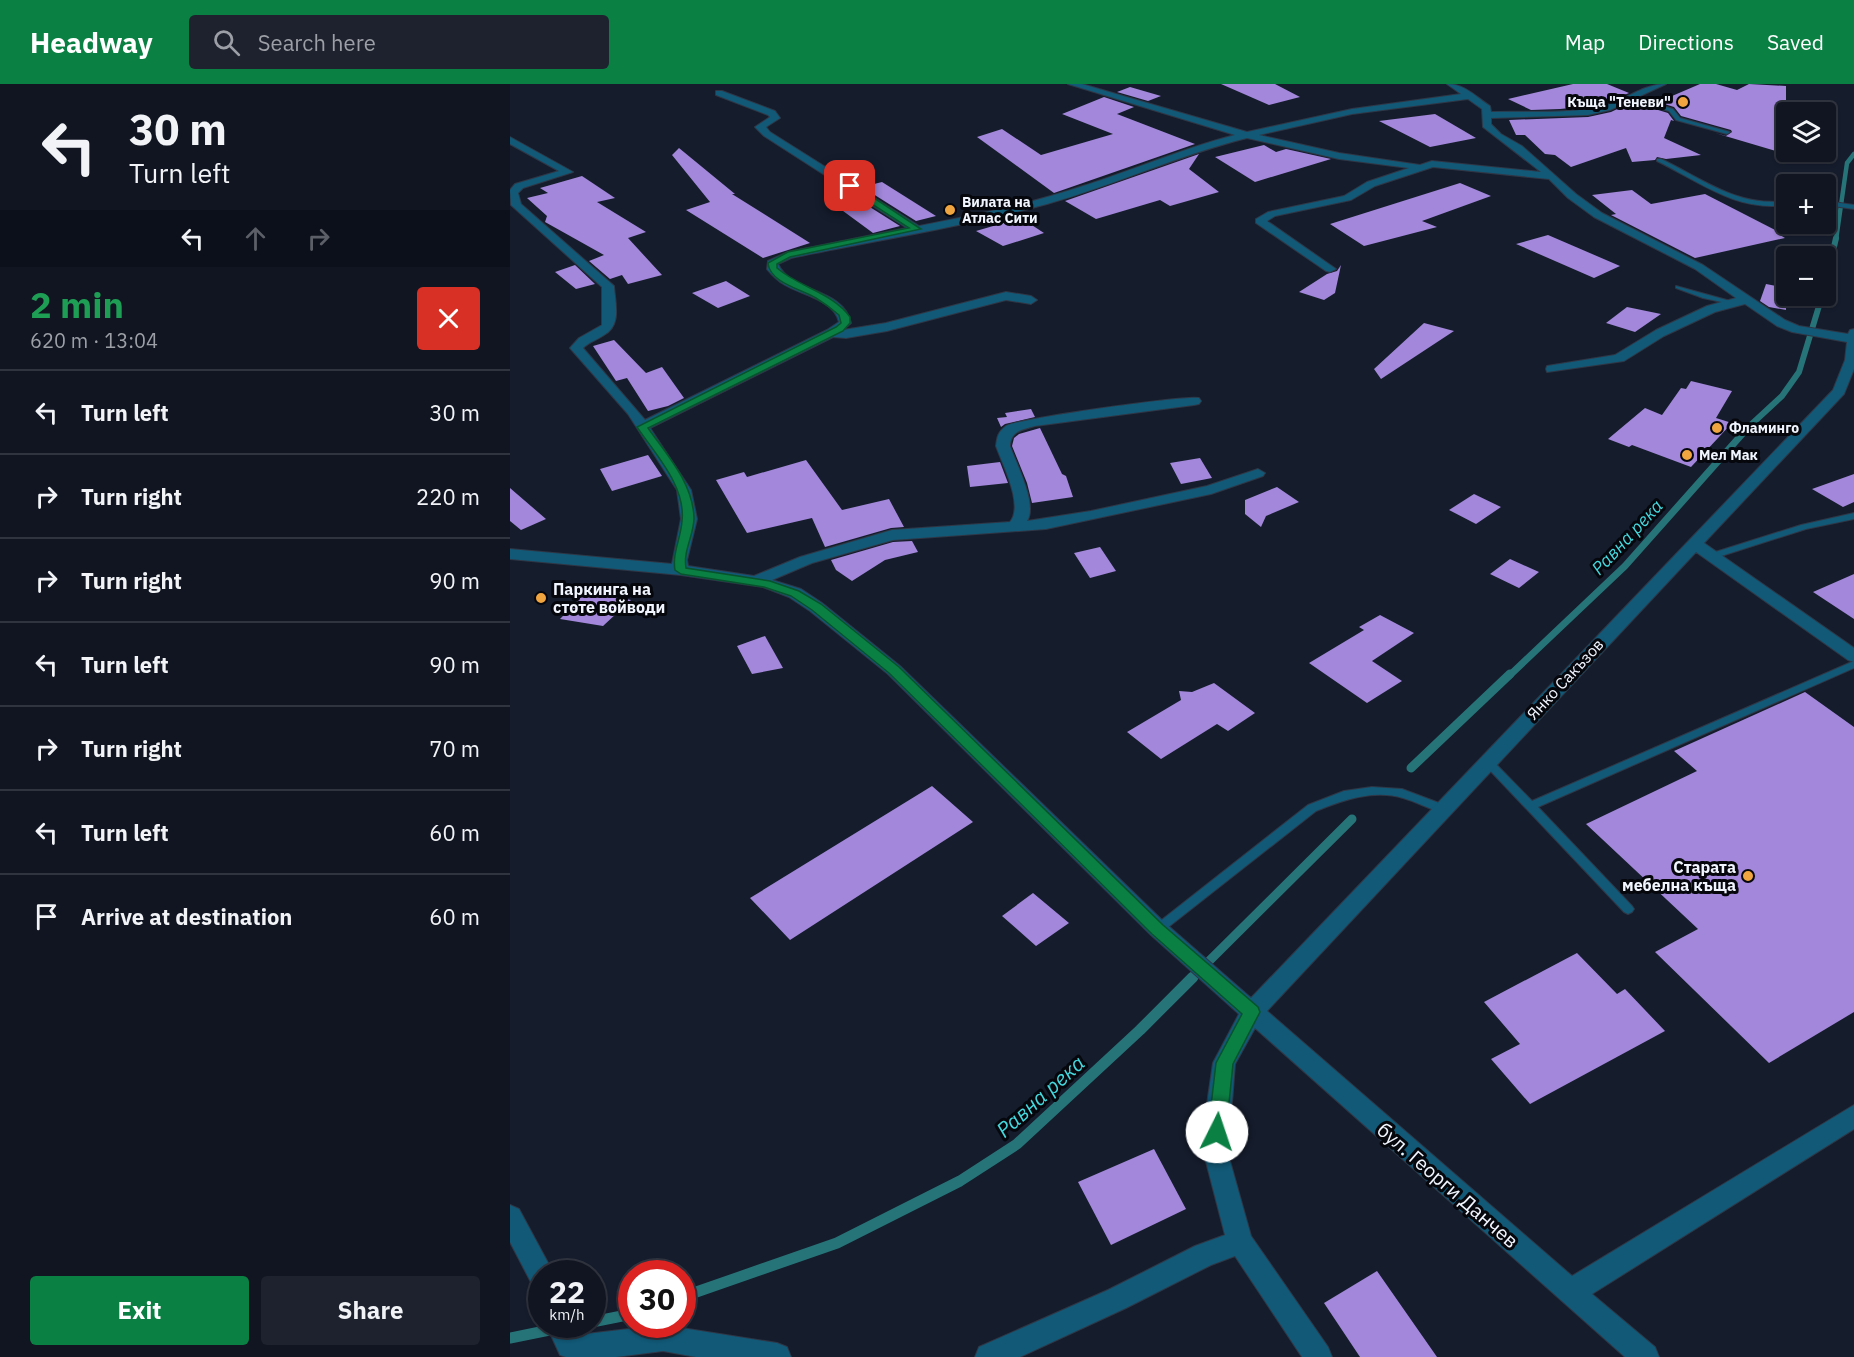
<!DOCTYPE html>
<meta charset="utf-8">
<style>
body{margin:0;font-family:"IBM Plex Sans",sans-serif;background:#1e222e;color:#f1f3f6;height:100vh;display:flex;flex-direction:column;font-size:22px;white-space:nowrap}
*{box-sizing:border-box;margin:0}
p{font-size:20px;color:#9c9fa5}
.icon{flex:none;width:33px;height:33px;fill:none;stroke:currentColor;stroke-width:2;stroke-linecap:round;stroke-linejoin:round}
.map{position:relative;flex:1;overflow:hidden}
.details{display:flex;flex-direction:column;background:#101521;width:510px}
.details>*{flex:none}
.guide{background:#101521;color:#f1f3f6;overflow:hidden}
.buttons{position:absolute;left:1266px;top:18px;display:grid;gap:12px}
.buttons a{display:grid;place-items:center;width:60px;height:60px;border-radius:6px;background:#101521;box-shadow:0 2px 4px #0004,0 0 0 2px #30343f;font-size:30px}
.speed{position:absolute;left:18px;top:1176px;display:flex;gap:12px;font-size:30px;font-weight:700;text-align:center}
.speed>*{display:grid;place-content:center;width:78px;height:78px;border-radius:50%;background:#101521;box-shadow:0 2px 4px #0004,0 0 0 2px #30343f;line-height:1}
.speed small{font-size:15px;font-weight:400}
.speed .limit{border:9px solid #d22;background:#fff;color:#111}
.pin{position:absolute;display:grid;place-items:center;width:51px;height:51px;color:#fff;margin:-26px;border-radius:12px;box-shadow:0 3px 9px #0006}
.me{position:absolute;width:66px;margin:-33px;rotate:4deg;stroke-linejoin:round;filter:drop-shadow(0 0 4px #0008)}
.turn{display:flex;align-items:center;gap:21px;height:126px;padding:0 30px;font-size:27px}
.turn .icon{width:78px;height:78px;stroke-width:2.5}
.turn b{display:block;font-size:42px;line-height:51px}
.lanes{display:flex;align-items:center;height:57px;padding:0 30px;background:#0003;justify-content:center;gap:30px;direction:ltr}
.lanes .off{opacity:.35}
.round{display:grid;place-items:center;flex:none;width:63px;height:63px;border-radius:6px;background:#1e222e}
.summary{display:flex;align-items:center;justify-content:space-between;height:102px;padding:0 30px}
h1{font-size:36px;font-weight:800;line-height:45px;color:#1e9e55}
.cta{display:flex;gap:12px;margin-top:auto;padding:12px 30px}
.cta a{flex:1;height:69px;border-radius:6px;background:#0b8043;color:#fff;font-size:24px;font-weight:800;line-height:69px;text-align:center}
.cta a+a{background:#1e222e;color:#f1f3f6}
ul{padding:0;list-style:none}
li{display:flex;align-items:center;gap:18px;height:84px;padding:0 30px;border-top:2px solid #30343f}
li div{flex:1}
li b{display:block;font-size:22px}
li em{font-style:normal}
header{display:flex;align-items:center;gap:36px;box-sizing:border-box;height:84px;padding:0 30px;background:#0b8043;color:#fff}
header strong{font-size:28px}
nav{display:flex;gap:33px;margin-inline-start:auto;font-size:21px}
.search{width:420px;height:54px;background:#1e222e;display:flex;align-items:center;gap:15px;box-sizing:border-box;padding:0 21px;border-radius:6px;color:#9c9fa5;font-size:22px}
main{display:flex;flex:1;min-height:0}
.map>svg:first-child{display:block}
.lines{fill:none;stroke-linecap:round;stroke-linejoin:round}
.stream-far4{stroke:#277478;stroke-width:4.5}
.stream-far3{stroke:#277478;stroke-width:6}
.stream-far2{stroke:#277478;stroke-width:7}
.stream-far1{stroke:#277478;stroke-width:9}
.stream{stroke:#277478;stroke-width:11}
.building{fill:#a287da}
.service-casing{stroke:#2f3645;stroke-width:2}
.minor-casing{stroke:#2f3645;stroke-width:2}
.service{fill:#115977;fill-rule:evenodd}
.minor{fill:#115977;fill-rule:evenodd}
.route{fill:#0b8043;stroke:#07532c;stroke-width:1.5}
.poi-dot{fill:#f1a540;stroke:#05070d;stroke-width:2}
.labels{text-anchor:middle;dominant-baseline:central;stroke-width:6;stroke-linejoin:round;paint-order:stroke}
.far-poi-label{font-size:14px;font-weight:bold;fill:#f1f5fe;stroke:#05070d;text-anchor:start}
.poi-label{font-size:16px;font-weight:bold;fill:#f1f5fe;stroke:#05070d;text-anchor:start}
.street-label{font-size:16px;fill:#f1f5fe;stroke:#05070d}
.water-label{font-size:18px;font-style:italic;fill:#43d9de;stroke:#05070d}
.near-street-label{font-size:20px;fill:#f1f5fe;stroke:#05070d}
.near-water-label{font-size:21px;font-style:italic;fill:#43d9de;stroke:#05070d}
</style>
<header>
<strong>Headway</strong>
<div class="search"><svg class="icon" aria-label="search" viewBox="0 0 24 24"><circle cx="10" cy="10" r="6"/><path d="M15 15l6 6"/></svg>Search here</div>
<nav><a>Map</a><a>Directions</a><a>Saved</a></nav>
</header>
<main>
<section class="details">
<div class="guide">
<div class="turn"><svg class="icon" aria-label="left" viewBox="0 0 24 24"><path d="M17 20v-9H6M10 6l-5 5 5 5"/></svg><div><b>30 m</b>Turn left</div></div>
<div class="lanes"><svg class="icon" aria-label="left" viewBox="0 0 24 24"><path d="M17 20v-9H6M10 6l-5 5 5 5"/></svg><svg class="icon off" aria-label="ahead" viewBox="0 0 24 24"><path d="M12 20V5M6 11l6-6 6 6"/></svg><svg class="icon off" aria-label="right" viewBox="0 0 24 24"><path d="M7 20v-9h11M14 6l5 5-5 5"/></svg></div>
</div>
<div class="summary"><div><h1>2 min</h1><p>620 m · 13:04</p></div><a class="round" style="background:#d93025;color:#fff"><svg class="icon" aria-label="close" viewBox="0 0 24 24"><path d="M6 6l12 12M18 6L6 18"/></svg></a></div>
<ul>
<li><svg class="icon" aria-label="left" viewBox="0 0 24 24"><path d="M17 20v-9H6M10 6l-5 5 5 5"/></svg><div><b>Turn left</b></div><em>30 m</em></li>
<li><svg class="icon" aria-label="right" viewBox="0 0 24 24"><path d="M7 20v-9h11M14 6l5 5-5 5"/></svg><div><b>Turn right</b></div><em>220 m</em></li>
<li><svg class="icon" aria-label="right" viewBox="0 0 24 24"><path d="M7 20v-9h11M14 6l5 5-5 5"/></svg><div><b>Turn right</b></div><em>90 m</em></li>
<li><svg class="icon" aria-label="left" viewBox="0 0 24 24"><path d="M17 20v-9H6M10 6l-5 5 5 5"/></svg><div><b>Turn left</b></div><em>90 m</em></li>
<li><svg class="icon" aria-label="right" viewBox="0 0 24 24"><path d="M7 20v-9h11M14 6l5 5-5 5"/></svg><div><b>Turn right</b></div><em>70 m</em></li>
<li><svg class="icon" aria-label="left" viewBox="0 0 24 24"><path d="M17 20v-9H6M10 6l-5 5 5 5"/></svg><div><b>Turn left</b></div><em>60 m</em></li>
<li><svg class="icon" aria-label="arrive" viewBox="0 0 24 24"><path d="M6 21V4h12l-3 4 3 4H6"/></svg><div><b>Arrive at destination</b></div><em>60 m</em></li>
</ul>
<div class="cta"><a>Exit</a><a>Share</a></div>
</section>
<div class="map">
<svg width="1344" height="1273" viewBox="0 0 1344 1273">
<rect width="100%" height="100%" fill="#151c2c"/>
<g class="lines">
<!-- stream-far4 -->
<path class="stream-far4" d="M1326,156l11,-77 7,-9"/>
<!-- stream-far3 -->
<path class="stream-far3" d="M1316,199l10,-45
M1232,349l40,-37 17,-24 23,-76"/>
<!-- stream-far2 -->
<path class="stream-far2" d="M999,592l116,-110 119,-134"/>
<!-- stream-far1 -->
<path class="stream-far1" d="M901,684l99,-94
M681,895l161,-160"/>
<!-- stream -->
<path class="stream" d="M172,1213l155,-54 123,-62 57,-37 123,-114 53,-53
M82,1238l40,-8
M0,1254l69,-14"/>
</g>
<!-- building -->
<path class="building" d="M711,0h54l25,13 -31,8z
M1063,0h34l22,9 -29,12 -40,4 -29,1 -23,-11z
M1190,0h16l21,6 12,-6 37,2v68l-71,-21 11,3 6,-4 -1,-2 -50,-14 -7,-9 -16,-5z
M620,3l31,9 -13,5 -31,-9z
M594,13l30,10 -17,7 78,30 -141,49 -77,-56 25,-8 39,26 72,-21 -51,-20z
M1122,18l36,11 6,8 -3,-1 -7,18 37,17 -35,4 -9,-2 -2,3 -23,2 -6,-14 -55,19 -16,-12 -10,-1 -20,-19h-9l-7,-15 79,-3 23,-5z
M925,30l41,24 -46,9 -51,-26z
M754,61l12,7 10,-3 45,10 -76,23 -40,-25z
M169,64l56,46h-3l78,49 -47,15 -77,-48 24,-8 -38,-47z
M689,70l-10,15 30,23 -49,14 -10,-6 -64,19 -31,-18z
M72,92l33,22 -18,4 49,30 -18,6 34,37 -34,9 -6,-9 -12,4 -21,-18 15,-6 -59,-33 2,-6 -20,-18 21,-5 -8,-5z
M372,98l54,34 -20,5 -54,-34z
M950,99l31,13 -69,25 15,6 -73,19 -34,-22z
M1122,106l19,14 54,-10 78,40 -3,1 5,3 -90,20 -84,-43 5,-1 -24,-19z
M336,108l54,34 -27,7 -34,-25 8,-9 -7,-6z
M511,134l23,15 -41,13 -27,-15z
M1038,151l72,31 -26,12 -78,-34z
M65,181l20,19 -19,5 -21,-17z
M831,181l-6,28 -11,7 -25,-8 28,-18 10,-3z
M216,197l24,15 -32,12 -26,-15z
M1256,200l20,4v22l-17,-3 -9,-6z
M1117,223l34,7 -26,18 -29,-9z
M914,239l30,8 -73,48 -7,-10z
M104,256l32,33 16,-6 22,31 -16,8 -20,5 -21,-33 -11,3 -23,-35z
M1181,297l41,10 -16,27 16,5 -41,44 -59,-22 -3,2 -21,-8 37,-31 17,7 19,-27 5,1z
M521,325l4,8 -30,7 -4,3 -4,-9 10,-1 -2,-4z
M530,344l22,46 4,2 7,21 -41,6 -5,-20 -15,-37 2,-8 5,-4z
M138,371l14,21 -50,15 -12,-22z
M690,374l12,20 -31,6 -11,-21z
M296,376l36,50 47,-11 15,28 -13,1 -66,19 -13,-29 -65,15 -31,-53 28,-8 3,5z
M490,378l8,21 -38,4 -3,-21z
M1344,390v28l-11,5 -31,-18z
M767,403l22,15 -33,14 -5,11 -16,-13v-14z
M0,404l36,31 -25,11 -11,-9z
M964,410l27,13 -25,17 -27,-14z
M402,457l6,11 -33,8 -33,21 -16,-11 -5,-10 62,-18z
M590,463l16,24 -26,7 -16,-25z
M1000,475l29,13 -20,16 -29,-14z
M1344,490v45l-41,-27z
M77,507l44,9 -28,26 -43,-7z
M870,531l34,18 -42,28 30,20 -35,22 -58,-40 55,-33 -5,-3z
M255,552l18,32 -31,6 -15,-28z
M704,599l41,30 -27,18 -11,-7 -56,35 -34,-27 54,-32 -2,-9 13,1z
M1295,608l49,35v285l-85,51 -114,-111 43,-23 -112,-105 111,-53 -23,-20z
M422,702l41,36 -183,118 -40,-42z
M523,809l36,30 -33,23 -34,-30z
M1067,869l40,41 8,-5 40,42 -135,73 -39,-45 29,-15 -36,-42z
M644,1065l32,60 -75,36 -33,-63z
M867,1187l60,86h-77l-36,-54z"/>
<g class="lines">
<defs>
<path id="service" d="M1120,12l43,13 7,9 50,14 -3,2 -51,-14 -7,-9 -41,-12z
M1147,75h4c42,20 76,48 125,42v4c-49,7 -86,-23 -129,-44z
M1316,117l28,4v4l-28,-4z
M1166,202l58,16 -3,2 -28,-6 -27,-10z
M1344,429v6l-48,10 -91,29h-6l-2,-2 2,-2 92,-29z
M1344,577v7l-316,139 94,99 2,3 -2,3 -4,2 -4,-2 -142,-150 1,-3h8l41,42z
M862,703l30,2 45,17 2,3 -2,3 -4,1c-14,-4 -26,-11 -40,-15 -29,-9 -60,2 -87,13l-154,121 -4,2 -4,-2 -2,-3 2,-3 154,-121 36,-14z"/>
<path id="minor" d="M558,0h14l165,48 105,-23 109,-15 -14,-10c18,0 29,13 43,22l1,6c36,-1 74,2 109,-5 23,-5 42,-23 66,-23l-56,26 -22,5 -97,3v6l10,10 21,12 54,48 26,19 101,52 82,55 14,6 49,8 2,-4 4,-1v40l-10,25 -140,149 150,105v14l-6,-2 -152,-108 -429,459 305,265 282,-171v24l-262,165 63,53 4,10h-34l-370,-329 -20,36 -7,90 23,82 77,111 4,10h-30l-67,-101 -24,9 -85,43 -106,49h-45l4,-10 129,-57 87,-44 30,-11 -21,-81 2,-43 7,-48 26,-49 -88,-79 -263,-261 -78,-63 -21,-14 -26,-10 -82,-12 -171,-16v-10l162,15 9,-45 -4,-29 -49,-76 -58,-66 9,-10 23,-13v-38l-91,-82 -1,-15 5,-6 44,-13 -49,-27v-7l63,35 -50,16 -5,5 3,11 93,82c1,17 8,39 -10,49 -7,5 -15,7 -21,13l62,72 182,-90 12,-8c-5,-22 -37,-27 -54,-37 -7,-4 -13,-10 -18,-16l1,-8 20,-9 119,-24 -143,-92 -9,-9 15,-10 -2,-2 -52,-20v-4h6l53,20 5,7 -14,9 4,5 149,94c55,-11 111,-22 164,-40 51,-16 100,-38 152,-51zM958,15l14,10 1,18 58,45 -109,-11 -12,4 -81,-12 -80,-18 93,-21zM737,54l92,21 70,9 -42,14 -23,14 -76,16 -12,7v4l70,48 4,1 6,-3 -69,-48 8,-5 76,-16 24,-14 58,-19 116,12 19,19 26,19 101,52 41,29 -29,8 -51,24 -41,25 -68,11 -1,3 1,3 77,-11 40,-25 51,-24 30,-8 32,22 15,6 55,10 -2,18 -12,30 -582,608 -86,-75 -265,-257 -78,-63 -21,-14 -29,-9 40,-17 81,-23 153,-11 165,-35 52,-18 2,-3 -7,-4 -51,17 -116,25 -64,10c11,-16 -11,-58 -17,-75 1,-15 11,-16 25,-20l159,-21 5,-1 2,-3 -2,-3c-13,-3 -183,21 -193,28 -8,6 -9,11 -10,20 7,20 28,59 14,76l-118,8 -92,27 -46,19 -66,-10 -1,-6 10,-41 -6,-29 -41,-62 183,-91 13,1 41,-7 119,-31 25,4 6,-4 -6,-4 -25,-4 -120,31 -43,7 8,-7c-8,-36 -59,-29 -73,-59l13,-6c86,-18 172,-31 256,-54 68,-19 132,-49 200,-66z
M0,1121l9,4 35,65h-12v16l-9,-4 -23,-44z
M36,1240h28l4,9 8,1 77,-9 114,18 10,4 4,10h-95l-33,-6 -47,6h-50l-6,-2z"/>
</defs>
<!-- service casing -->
<use href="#service" class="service-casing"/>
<!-- minor casing -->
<use href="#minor" class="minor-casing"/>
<!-- service -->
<use href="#service" class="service"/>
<!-- minor -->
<use href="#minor" class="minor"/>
</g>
<!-- route -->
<path class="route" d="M337,100h6l68,45 -131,28 -13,7v4c22,19 56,25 73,49v6l-7,8 -195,97c19,27 45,55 46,90 0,17 -11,32 -8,50l84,13 29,10 22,13 78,63 264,258 95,82 2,5 -27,52 -7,68 -2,6 -7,3 -6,-3 -3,-6 8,-69 26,-49 -90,-80 -263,-261 -77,-63 -21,-14 -27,-9 -83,-13 -6,-4c-3,-17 6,-32 7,-49 4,-35 -27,-67 -45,-94l199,-100 5,-4 -2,-8c-7,-6 -15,-12 -23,-17 -15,-9 -46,-15 -48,-35l20,-11 121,-24 -62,-40z"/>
<!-- markers -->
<g class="poi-dot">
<circle cx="1173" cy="18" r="6"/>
<circle cx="440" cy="126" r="6"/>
<circle cx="1207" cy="344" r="6"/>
<circle cx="1177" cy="371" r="6"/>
<circle cx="31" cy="514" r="6"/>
<circle cx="1238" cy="792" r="6"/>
</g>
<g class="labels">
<!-- far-poi labels -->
<g class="far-poi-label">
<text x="1161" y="18" text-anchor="end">Къща "Теневи"</text>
<text x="452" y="118">Вилата на<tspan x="452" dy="16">Атлас Сити</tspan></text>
<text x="1219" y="344">Фламинго</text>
<text x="1189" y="371">Мел Мак</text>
</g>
<!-- poi labels -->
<g class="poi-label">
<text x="43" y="505">Паркинга на<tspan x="43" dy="18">стоте войводи</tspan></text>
<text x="1226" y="783" text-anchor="end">Старата<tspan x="1226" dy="18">мебелна къща</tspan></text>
</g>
<!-- street labels -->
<g class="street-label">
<text transform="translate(1055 595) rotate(-47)">Янко Сакъзов</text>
</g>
<!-- water labels -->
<g class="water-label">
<text transform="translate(1117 453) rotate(-47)">Равна река</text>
</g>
<!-- near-street labels -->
<g class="near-street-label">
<text transform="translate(938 1101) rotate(41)">бул. Георги Данчев</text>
</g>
<!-- near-water labels -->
<g class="near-water-label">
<text transform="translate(530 1012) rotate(-42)">Равна река</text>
</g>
</g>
</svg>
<div class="buttons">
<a><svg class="icon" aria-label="layers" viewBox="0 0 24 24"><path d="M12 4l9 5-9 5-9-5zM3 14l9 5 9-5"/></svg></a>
<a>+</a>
<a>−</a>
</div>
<div class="speed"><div>22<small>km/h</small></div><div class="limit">30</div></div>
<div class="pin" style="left:340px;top:102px;background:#d93025"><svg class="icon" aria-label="arrive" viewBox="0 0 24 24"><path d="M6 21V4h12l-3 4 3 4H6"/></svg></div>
<svg class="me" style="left:707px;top:1048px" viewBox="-20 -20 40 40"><circle r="19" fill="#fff"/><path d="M0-13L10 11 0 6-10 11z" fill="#0b8043"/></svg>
</div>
</main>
